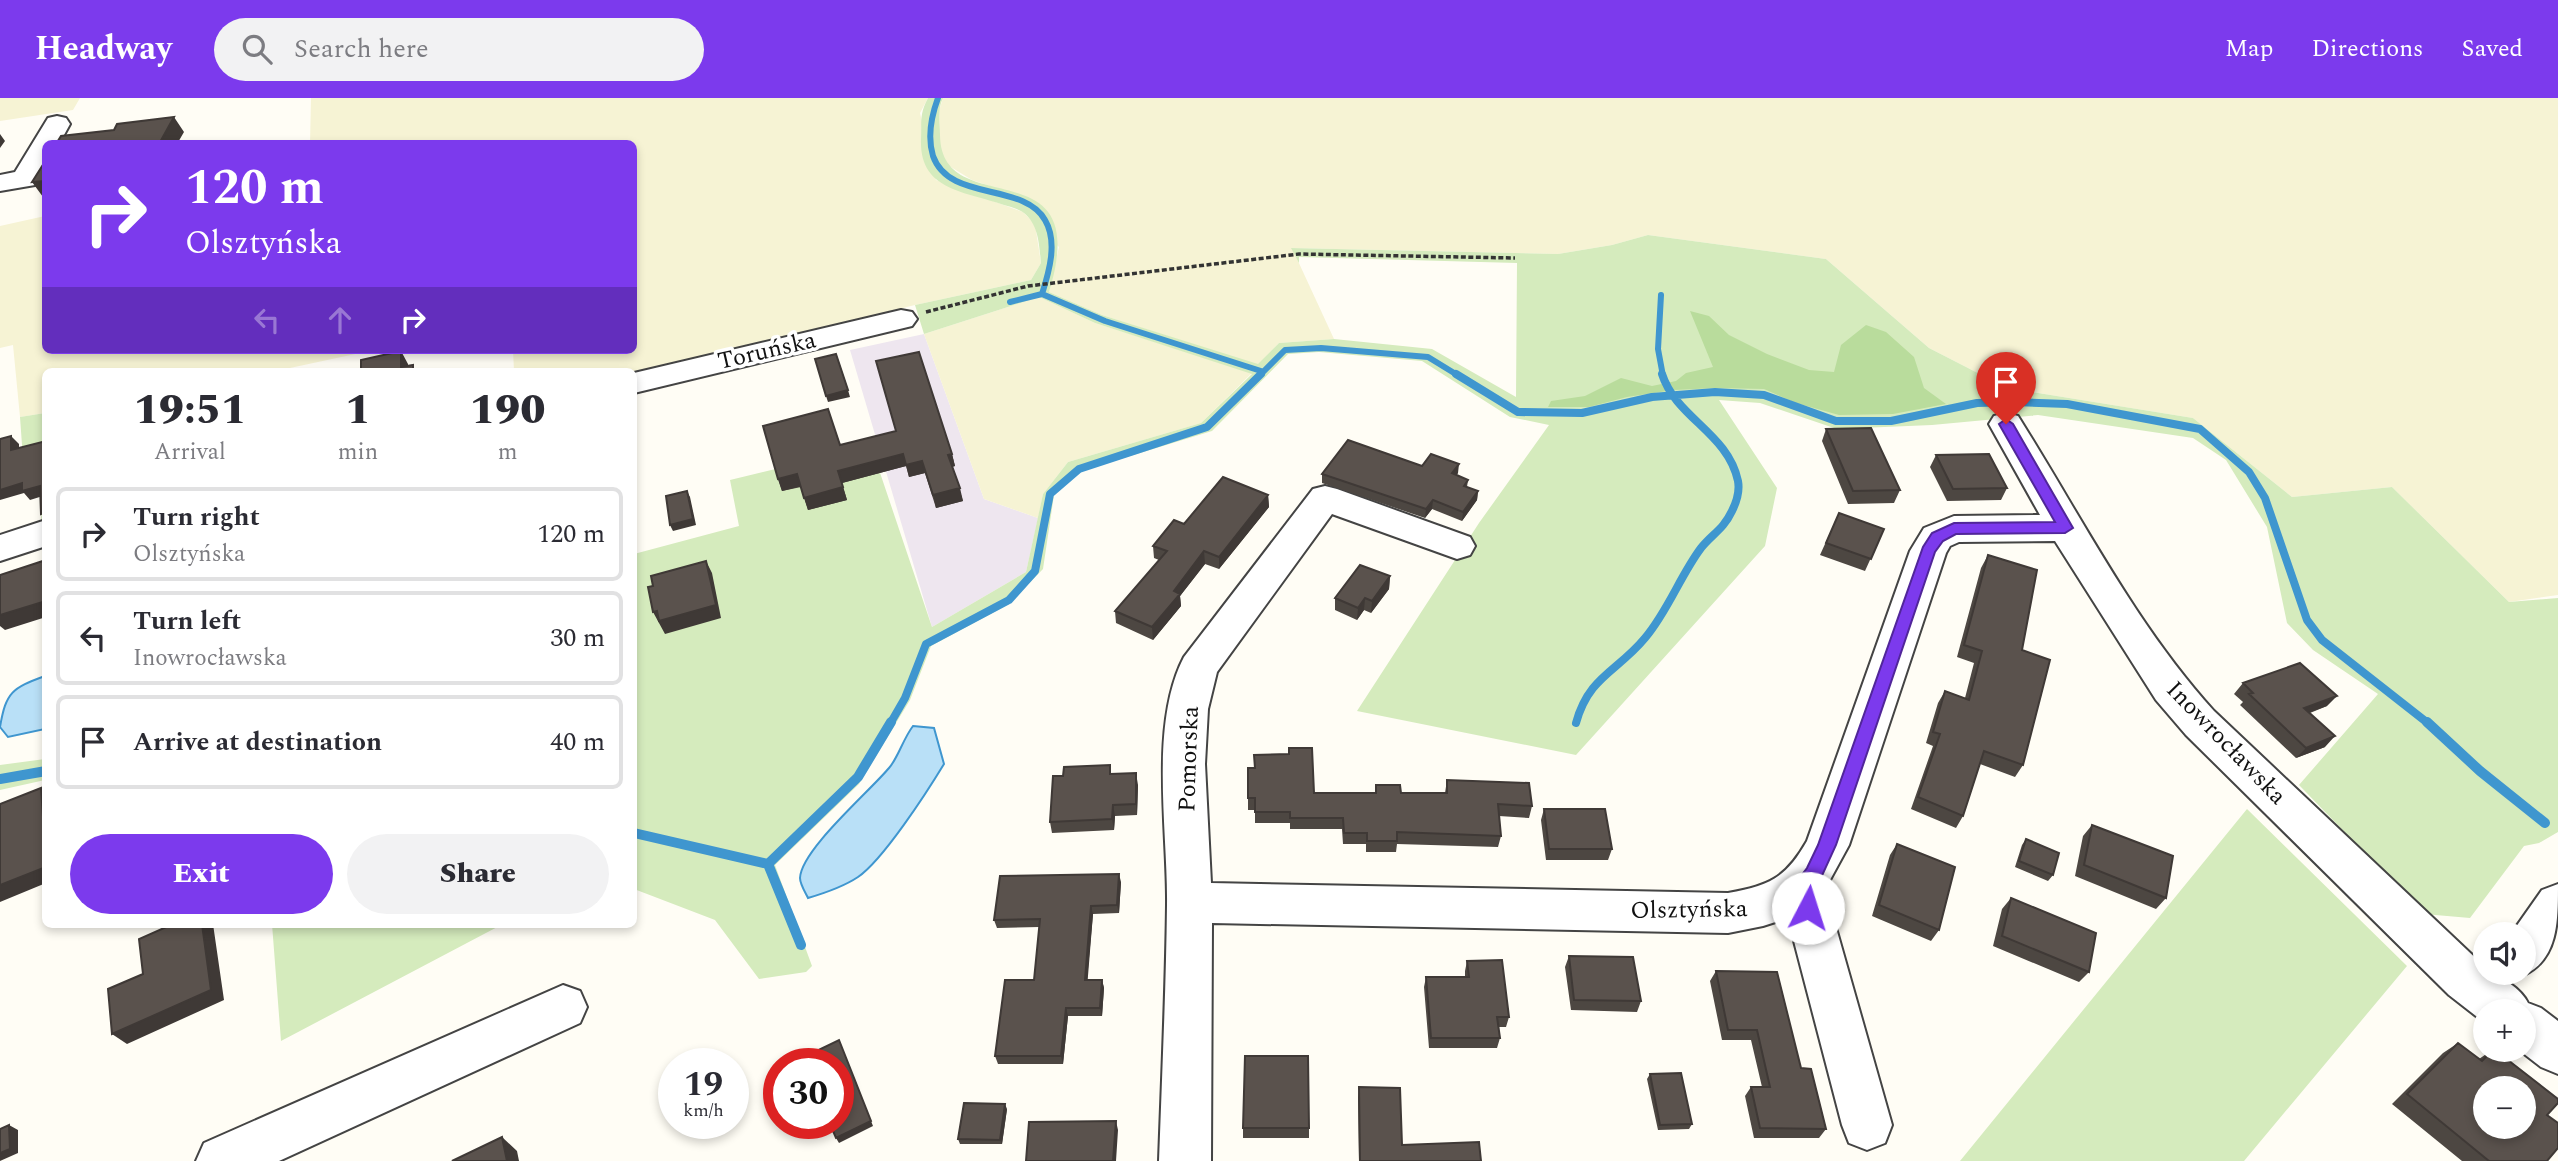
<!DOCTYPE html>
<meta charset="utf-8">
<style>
body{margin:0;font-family:Spectral,serif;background:#f2f2f3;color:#2b2b33;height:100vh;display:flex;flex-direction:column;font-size:26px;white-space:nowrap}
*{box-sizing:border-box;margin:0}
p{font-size:23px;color:#7c7c81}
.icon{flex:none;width:38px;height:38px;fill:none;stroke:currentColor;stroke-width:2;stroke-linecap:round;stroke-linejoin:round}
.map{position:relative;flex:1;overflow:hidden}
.panel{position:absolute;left:42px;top:270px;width:595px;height:560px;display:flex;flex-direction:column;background:#fff;border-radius:10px;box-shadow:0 4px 10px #0003}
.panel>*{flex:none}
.banner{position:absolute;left:42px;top:42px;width:595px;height:214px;border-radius:10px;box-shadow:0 4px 10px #0003;background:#7c3aed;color:#fff;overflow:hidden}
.tools{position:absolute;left:2473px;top:824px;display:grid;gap:14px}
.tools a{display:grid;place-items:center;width:63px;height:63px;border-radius:50%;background:#fff;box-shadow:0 4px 10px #0003;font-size:35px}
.speed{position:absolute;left:658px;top:950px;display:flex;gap:14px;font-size:35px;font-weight:700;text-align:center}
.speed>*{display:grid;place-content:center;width:91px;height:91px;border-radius:50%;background:#fff;box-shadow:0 4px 10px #0003;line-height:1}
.speed small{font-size:18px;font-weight:400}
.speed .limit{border:10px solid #d22;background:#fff;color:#111}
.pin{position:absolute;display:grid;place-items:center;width:60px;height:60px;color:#fff;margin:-72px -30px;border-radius:50% 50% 50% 0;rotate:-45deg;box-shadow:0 0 7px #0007}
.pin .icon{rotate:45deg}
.me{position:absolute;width:77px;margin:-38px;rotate:5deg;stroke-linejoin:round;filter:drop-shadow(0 0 5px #0008)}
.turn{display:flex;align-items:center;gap:24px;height:147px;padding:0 28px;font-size:32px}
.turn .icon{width:91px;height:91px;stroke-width:2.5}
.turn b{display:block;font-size:49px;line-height:60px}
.lanes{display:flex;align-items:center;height:66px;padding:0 28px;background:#0003;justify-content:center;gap:35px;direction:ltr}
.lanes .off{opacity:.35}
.eta{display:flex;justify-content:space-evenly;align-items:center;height:119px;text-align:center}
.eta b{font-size:42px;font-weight:800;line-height:49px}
.cta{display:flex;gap:14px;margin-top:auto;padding:14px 28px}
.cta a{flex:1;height:80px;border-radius:42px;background:#7c3aed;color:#fff;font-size:28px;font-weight:800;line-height:80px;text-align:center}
.cta a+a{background:#f2f2f3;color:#2b2b33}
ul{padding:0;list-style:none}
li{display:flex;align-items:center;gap:21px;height:94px;margin:0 14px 10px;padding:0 14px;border:4px solid #e1e1e2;border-radius:10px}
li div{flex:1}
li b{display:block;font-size:26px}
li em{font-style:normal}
header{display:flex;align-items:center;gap:42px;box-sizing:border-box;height:98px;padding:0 35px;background:#7c3aed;color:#fff}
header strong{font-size:33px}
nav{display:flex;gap:38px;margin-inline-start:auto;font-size:24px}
.search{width:490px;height:63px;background:#f2f2f3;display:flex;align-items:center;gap:18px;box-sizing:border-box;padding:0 24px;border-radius:38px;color:#7c7c81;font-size:26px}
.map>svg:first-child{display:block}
.industrial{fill:#eee6ef}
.farmland{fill:#f6f3d4}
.green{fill:#d5ebbd}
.forest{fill:#b9dc9c}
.water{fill:#b9e0f7;stroke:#3f96cf;stroke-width:2}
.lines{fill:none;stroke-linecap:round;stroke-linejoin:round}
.stream-far2{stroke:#3f96cf;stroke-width:6}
.stream-far1{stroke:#3f96cf;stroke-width:8}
.stream{stroke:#3f96cf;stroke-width:10}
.minor-casing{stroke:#444;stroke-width:4}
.path{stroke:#333;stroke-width:3.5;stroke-dasharray:5 2.5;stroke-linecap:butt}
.minor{fill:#fff;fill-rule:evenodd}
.wall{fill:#4d4742}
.shaded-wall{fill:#3f3936}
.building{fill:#5a524d;stroke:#3f3936;stroke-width:2;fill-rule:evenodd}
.route{fill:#7c3aed;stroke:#51269a;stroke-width:2}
.labels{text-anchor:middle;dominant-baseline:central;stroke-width:7;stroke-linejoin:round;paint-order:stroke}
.street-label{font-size:24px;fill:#111;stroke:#fff}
</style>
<header>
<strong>Headway</strong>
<div class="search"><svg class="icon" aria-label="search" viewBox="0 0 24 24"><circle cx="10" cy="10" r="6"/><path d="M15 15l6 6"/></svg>Search here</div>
<nav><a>Map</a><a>Directions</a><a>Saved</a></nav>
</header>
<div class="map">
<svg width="2558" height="1063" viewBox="0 0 2558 1063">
<rect width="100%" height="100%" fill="#fffdf5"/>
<!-- industrial -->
<path class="industrial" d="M924,236l60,165 54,19 -12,54 -94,55 -82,-277z"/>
<!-- farmland -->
<path class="farmland" d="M0,0h80l-7,12 -73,11z
M311,0h617l-8,15 16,67 87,32 12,12 6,39 -10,17 -116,25 -281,69v-3h-120l-1,-21h121v-206h-324z
M943,0h1615v497l-49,7 -117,-115 -100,10 -99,-79 -186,-30 -78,-40 -103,-89 -178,-24 -36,10 -54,9 -266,-6 42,91 -55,4 -21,22 -156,-50 -53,-23 10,-45 -57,-57 -30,-10 -26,-16 -6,-15 -1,-38z
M45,118l1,134h328l-98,21h-230l-1,42 -25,4 -7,-72 -13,3v-122z
M1039,199l56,26 157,50 -51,50 -133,39 -25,32 -5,24 -54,-19 -60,-165z"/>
<!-- green -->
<path class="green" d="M928,0h15c-6,12 -3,24 -3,37 1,90 155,8 109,157l53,23 156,49 21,-21 55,-4 98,10 84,48 1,-134 -218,-6v6l-8,-15 267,6 54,-9 36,-10 178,24 103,89 78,40 186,30 99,79 100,-10 117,115 49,-4v234l-19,11 -15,3 -54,72 -46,-4 -125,-129 79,-91 -65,-44 -26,-27 -20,-96 -41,-67 -33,-22 -155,-23 -106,10 -95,4 -77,-26 -41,-3 58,88 -12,58 -189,209 -219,-44 122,-188 70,-98 -39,-8 -88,-56 -103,-9 -31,2 -76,77 -131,40 -27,24 -11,74 -34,35 -78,42 -21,54 -51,84 -84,81 37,101 -6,6 -47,7 -44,-59 -81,-31v-335l105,-28 -9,-46 141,-34 61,181 94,-55 17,-78 25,-32 133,-39 51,-49 -157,-51 -56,-26 -115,37 -9,-29 116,-25 10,-17c-2,-18 -2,-38 -17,-50 -5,-4 -13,-6 -20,-8 -39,-14 -85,-14 -83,-66 1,-18 -2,-24 7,-41z
M45,315l1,108 -5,1 2,-68 -20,5 -3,-42z
M45,661v21l-45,10v-25z
M2247,711l160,157 -163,195h-284z
M272,826h231l-222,117z"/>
<!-- forest -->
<path class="forest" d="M1690,213l19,5 20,19 38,19 42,16 25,2 7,-27 25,-20 20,7 28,25 10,31 22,16 -53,10 -54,1 -43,-12 -32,-14 -48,-1 -42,2 -47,7 -38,10h-41l3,-6 34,-5 36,-18 31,8 24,-5 10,-8 27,-6z"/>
<!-- water -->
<path class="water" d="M45,578v53l-37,8 -8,-10c6,-35 12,-39 45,-51z
M913,628l21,2 10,36c-17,28 -61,96 -86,113 -15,10 -33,16 -50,21 -3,-6 -8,-14 -8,-20 1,-28 69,-86 89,-110 9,-10 14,-29 24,-42z"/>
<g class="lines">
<!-- stream-far2 -->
<path class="stream-far2" d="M938,0c-7,19 -11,38 -5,58 16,46 91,26 112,64 13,22 4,52 -3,74l63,27 156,50
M1661,197l-3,54 5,27
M1010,204l32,-8
M1259,278l26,-26 36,-2 107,9 31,19"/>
<!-- stream-far1 -->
<path class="stream-far1" d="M1456,276l62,38 64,1 70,-16 63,-5 49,3 72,26h55l86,-18 38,-1 52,2 133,25 49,43 16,26 42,122 15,20 107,84
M1576,625c13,-47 41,-51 69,-85 23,-27 35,-62 56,-90 11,-14 22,-18 31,-37 5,-10 8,-19 6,-30 -10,-48 -62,-63 -76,-107
M890,626l15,-26 21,-54 83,-44 26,-29 15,-77 29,-25 128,-42 54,-53"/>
<!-- stream -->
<path class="stream" d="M2427,624l53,49 65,52
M0,681l46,-8
M634,735l134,31 33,81
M768,766l90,-87 33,-55"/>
<defs>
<path id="minor" d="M57,18l9,2 4,6 -11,20h-13v23l-11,18 -35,6v-16l15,-3 33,-54z
M901,212l11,2 5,7 -5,7 -278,67v-20z
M2006,315l12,3c63,100 117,208 196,295l271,256v6c14,0 37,17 43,30l13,5 17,13v53l-17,-7 -22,-17h5v-38h-39v11l-36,-28 -263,-260 -30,-35 -101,-159 -96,1 -9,4 -4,7 -97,292 -24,44 67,236 -7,18 -18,7 -18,-7 -7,-18 -54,-207 -25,8 -35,7 -516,-10 -1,238h-52c3,-85 7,-171 8,-256 1,-74 -18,-181 17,-248l129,-168 12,-3 12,3 133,48 5,9 -5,9 -13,4 -125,-45 -115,158 -9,37 -3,55 6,119 517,10c41,-7 58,-15 79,-52l103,-290 14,-23 30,-12 86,-1 -51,-91 5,-8z
M46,422v26l-46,15v-26z
M2558,786c0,38 0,75 -34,91l-5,-2h5v-39h-13l31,-44z
M563,887l17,6 7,16 -7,16 -301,138h-83l8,-18z"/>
</defs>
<!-- minor casing -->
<use href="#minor" class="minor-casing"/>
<!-- path -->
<path class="path" d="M926,214l102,-26 271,-32 216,4"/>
<!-- minor -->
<use href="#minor" class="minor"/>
</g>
<!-- wall -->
<path class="wall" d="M1826,331l74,61 -6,13 -46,1 -26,-63z
M840,347l112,9 3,12 -3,1 11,34 -27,7 -11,-35 -16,4 -3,-11 -64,17 5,17 -39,10 -7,-23 -19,4 -4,-12z
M1936,357l71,33 -6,12 -54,1 -17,-34z
M1422,368l36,7 -2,2 12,5 -1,7 11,4 -1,9 -15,21 -30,-12 -7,9 -103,-35v-9z
M1268,397l1,12 -50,62 -14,-5 -25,32 1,10 -28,34 -37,-17 -1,-12 44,-51 -5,-2 -1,-12 31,-22z
M1839,415l45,16 -19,42 -45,-16z
M1988,457l34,95 1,115 -8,12 -35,-13 -17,52 -7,12 -45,-19 22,-63 -7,-3 12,-40 7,-12 20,7 9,-35 -17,-6 24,-89z
M1390,478l-1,13 -18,24 -7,-3 -7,10 -22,-10v-12z
M2243,585l84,23 -17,7 15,34 -29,11 -56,-53 3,-3 -9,-8z
M1112,676l26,11 -1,30 -22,1 -1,14 -62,3 -2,-11z
M1447,682l85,26 -3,12 -30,-2 2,20 -3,11 -101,-3 -1,8h-30v-8h-23l-1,-15h-52v-6h-35v-13h-7v-12l127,-5 1,-8 25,8h44z
M1544,711l68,40 -4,11h-62l-5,-40z
M2092,727l74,73 -10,11 -81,-33 8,-40z
M2026,741l27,36 -5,6 -33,-14 7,-22z
M1897,746l42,86 -8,11 -59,-25 18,-61z
M1121,784l-2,31 -26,1 -6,66h15l2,8 -2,28h-34l-5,48h-65l-3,-8 39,-76 5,-53 -42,1 -3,-8z
M2011,800l78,74 -10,10 -86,-36 9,-37z
M1569,858l72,45 -4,11 -66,-2 -6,-43z
M1467,863l42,56 -3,10h-8l2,11 -3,10h-68l-5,-61 2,-10h39v-6z
M1716,873l85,97 25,61 -7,9h-65l-9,-42 6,-9h11l-11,-47h-29l-12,-59z
M2458,945l21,16 13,-9 55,65v46h-85l-70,-57 51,-51z
M1650,976l42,50 -3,5 -31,1 -11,-51z
M1359,989l43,58 79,16h-122l-1,-64z
M1007,1011l-5,35h-42l-2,-5z
M1243,1030h66v10h-66z"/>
<!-- shaded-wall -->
<path class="shaded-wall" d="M174,19l10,15 -7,12h-18z
M0,36l5,7 -5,7z
M46,83v16h-3l-11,-15z
M401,253l7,13v7l-7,-4z
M848,292l2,7 -22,5 -2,-6z
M11,338l8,8v15l-8,-9z
M903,356l3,12 -64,17 -4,-12z
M952,356l3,12 -4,1 -3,-12z
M922,363l3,12 -16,4 -3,-12z
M1459,366l-1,9 -7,9 1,-9z
M797,376l5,12 -20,5 -4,-12z
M22,385l18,3 6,9 -16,5 -6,-7 -24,7v-10z
M843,389l4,13 -39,10 -4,-12z
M960,390l3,13 -27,7 -3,-13z
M687,393l3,6 6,28 -23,6 -3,-6z
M1478,393l-1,9 -15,21 1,-9z
M1268,397l1,12 -50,62v-12z
M1433,402l-1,9 -7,9 1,-9z
M1204,453l1,13 -25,32 1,10 -28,34 -1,-13 22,-36z
M706,463l6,12 9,45 -56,16 -12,-22z
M1390,478l-1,13 -18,24 1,-12z
M1365,500l-1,12 -7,10 1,-12z
M46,503v16l-41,13 -5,-4v-11z
M2337,598l-10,10 -33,12 10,-10z
M2335,638l-10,11 -29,11 10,-10z
M1136,675l2,12 -1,30 -1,-11z
M41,690l5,4v41l-2,-2z
M1113,707l2,11 -1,14 -2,-11z
M46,769v16l-46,19v-17z
M1119,776l2,8 -2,31 -2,-8z
M1091,808l2,8 -6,74 -2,-8z
M202,826h11l11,76 -97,44 -15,-10z
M1102,882l2,8 -2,28 -2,-8z
M1066,910l2,8 -5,48 -2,-8z
M839,942l34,86 -34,17 -3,-5z
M1005,1006l2,5 -5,35 -2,-4z
M1116,1023l2,9 -2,31h-3z
M9,1027l9,5v23l-18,8v-8z
M502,1039l15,14 2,10h-12z"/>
<!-- building -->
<path class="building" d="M174,19l-15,27h-103l5,-8 53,-6 3,-6z
M46,62v21l-14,1z
M401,253v16l12,-2v6h-52v-11z
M919,254l33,102 -4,1 12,33 -27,7 -11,-34 -16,4 -3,-11 -65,17 5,16 -39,11 -7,-24 -19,5 -15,-53 65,-17 12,36 56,-14 -20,-70z
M836,256l12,36 -22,6 -11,-37z
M1871,330l29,62 -47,1 -27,-62z
M11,338v14l35,-9v71l-5,2 -1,-28 -18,5v-8l-22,7v-51z
M1348,342l74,26 9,-12 28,10 -7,9 16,7 -4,6 14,5 -15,21 -30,-12 -7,9 -104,-35z
M1989,356l18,34 -54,1 -17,-34z
M1223,379l45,18 -49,62 -15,-6 -30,40 6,3 -28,33 -37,-16 52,-60 -14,-5 21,-26 10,4z
M687,393l6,28 -23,6 -4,-29z
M1839,415l45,16 -13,30 -45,-16z
M1988,457l49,15 -15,80 28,10 -27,105 -39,-14 -21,65 -45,-19 22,-63 -7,-2 12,-41 24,9 13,-49 -18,-6z
M46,462v41l-46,14v-40z
M706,463l10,44 -57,16 -2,-10 -4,1 -5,-25 5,-1 -2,-10z
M1360,467l30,11 -18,25 -7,-3 -7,10 -23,-10z
M2300,565l37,33 -33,12 31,28 -29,12 -57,-54 4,-1 -10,-10z
M1289,650h23l2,45h62v-8h24l1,8h46v-13l82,3 3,23 -34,-2 3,32 -104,-4v9h-30v-8h-23l-1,-15h-53v-6h-35v-14h-7v-30h7l-1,-13 35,-1z
M1110,667v9l26,-1v31l-23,1 -1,14 -62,3 3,-46h10l1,-9z
M41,690l3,43h2v36l-46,18v-81z
M1544,711h61l7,40h-63z
M2092,727l81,31 -7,42 -82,-33z
M2026,741l33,14 -6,22 -34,-14z
M1897,746l58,23 -16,63 -60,-25z
M1119,776l-2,31 -26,1 -6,74h17l-2,28h-34l-5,48h-66l10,-76h29l6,-61 -46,1 6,-44z
M2011,800l85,35 -7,39 -87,-36z
M173,826h29l9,66 -99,44 -4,-45 35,-15 -4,-35z
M1569,858l64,1 8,44 -67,-1z
M1502,862l7,57h-12l3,21h-69l-5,-61h43l-2,-16z
M1716,873l61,1 24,96 10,1 15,60 -66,-1 -9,-41h19l-13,-57h-29z
M839,942l32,81 -35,17 -6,-14h8v-60h-29l-3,-8z
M2458,945l24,18 11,-11h2l63,49v4l-11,12 11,8v25l-11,13h-58l-82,-67zM2485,990h39v39h-39z
M1245,958h63l1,72h-66z
M1681,975l11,51 -32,1 -10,-51z
M1359,989l41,1 2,57 77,-3 2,19h-121z
M964,1005l41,1 -5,36 -42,-1z
M1116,1023l-3,40h-87l3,-39z
M9,1027l1,24 -10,4v-24z
M502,1039l5,24h-55z"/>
<!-- route -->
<path class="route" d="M2006,321l7,5 60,104 -8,5 -109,1 -13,7 -8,11 -99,293 -16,35 -8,9 6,19 -3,5 -7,3 -6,-3 -9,-26 14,-19 11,-23 105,-298 9,-14 22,-10 101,-1 -56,-98z"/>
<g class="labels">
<!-- street labels -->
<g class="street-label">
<text transform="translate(767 253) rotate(-13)">Toruńska</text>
<text transform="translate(2226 645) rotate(46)">Inowrocławska</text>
<text transform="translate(1189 661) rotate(-88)">Pomorska</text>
<text transform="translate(1689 812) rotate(-1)">Olsztyńska</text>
</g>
</g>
</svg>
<div class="tools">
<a><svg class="icon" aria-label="sound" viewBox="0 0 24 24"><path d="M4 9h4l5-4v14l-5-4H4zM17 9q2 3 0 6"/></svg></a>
<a>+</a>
<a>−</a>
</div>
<div class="speed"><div>19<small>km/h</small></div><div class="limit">30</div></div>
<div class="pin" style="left:2006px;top:326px;background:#d93025"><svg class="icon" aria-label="arrive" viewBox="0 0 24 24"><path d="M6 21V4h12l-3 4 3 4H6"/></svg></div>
<svg class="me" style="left:1808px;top:810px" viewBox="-20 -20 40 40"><circle r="19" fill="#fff"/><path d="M0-13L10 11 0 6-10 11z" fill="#7c3aed"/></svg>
<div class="banner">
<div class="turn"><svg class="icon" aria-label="right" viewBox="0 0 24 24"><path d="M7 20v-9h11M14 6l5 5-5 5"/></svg><div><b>120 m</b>Olsztyńska</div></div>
<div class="lanes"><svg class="icon off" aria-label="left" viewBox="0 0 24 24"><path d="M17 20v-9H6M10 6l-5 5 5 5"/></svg><svg class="icon off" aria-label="ahead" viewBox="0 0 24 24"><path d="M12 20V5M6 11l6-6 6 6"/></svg><svg class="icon" aria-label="right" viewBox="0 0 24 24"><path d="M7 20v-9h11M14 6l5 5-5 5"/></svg></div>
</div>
<section class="panel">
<div class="eta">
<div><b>19:51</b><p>Arrival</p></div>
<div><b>1</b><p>min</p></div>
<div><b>190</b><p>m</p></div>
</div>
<ul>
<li><svg class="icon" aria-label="right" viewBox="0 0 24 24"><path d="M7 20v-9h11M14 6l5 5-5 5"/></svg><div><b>Turn right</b><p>Olsztyńska</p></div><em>120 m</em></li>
<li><svg class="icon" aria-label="left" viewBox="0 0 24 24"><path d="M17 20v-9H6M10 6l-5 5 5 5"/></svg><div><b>Turn left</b><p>Inowrocławska</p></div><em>30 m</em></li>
<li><svg class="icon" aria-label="arrive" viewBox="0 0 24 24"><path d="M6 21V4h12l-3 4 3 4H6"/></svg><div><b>Arrive at destination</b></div><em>40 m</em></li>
</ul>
<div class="cta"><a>Exit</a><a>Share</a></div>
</section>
</div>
